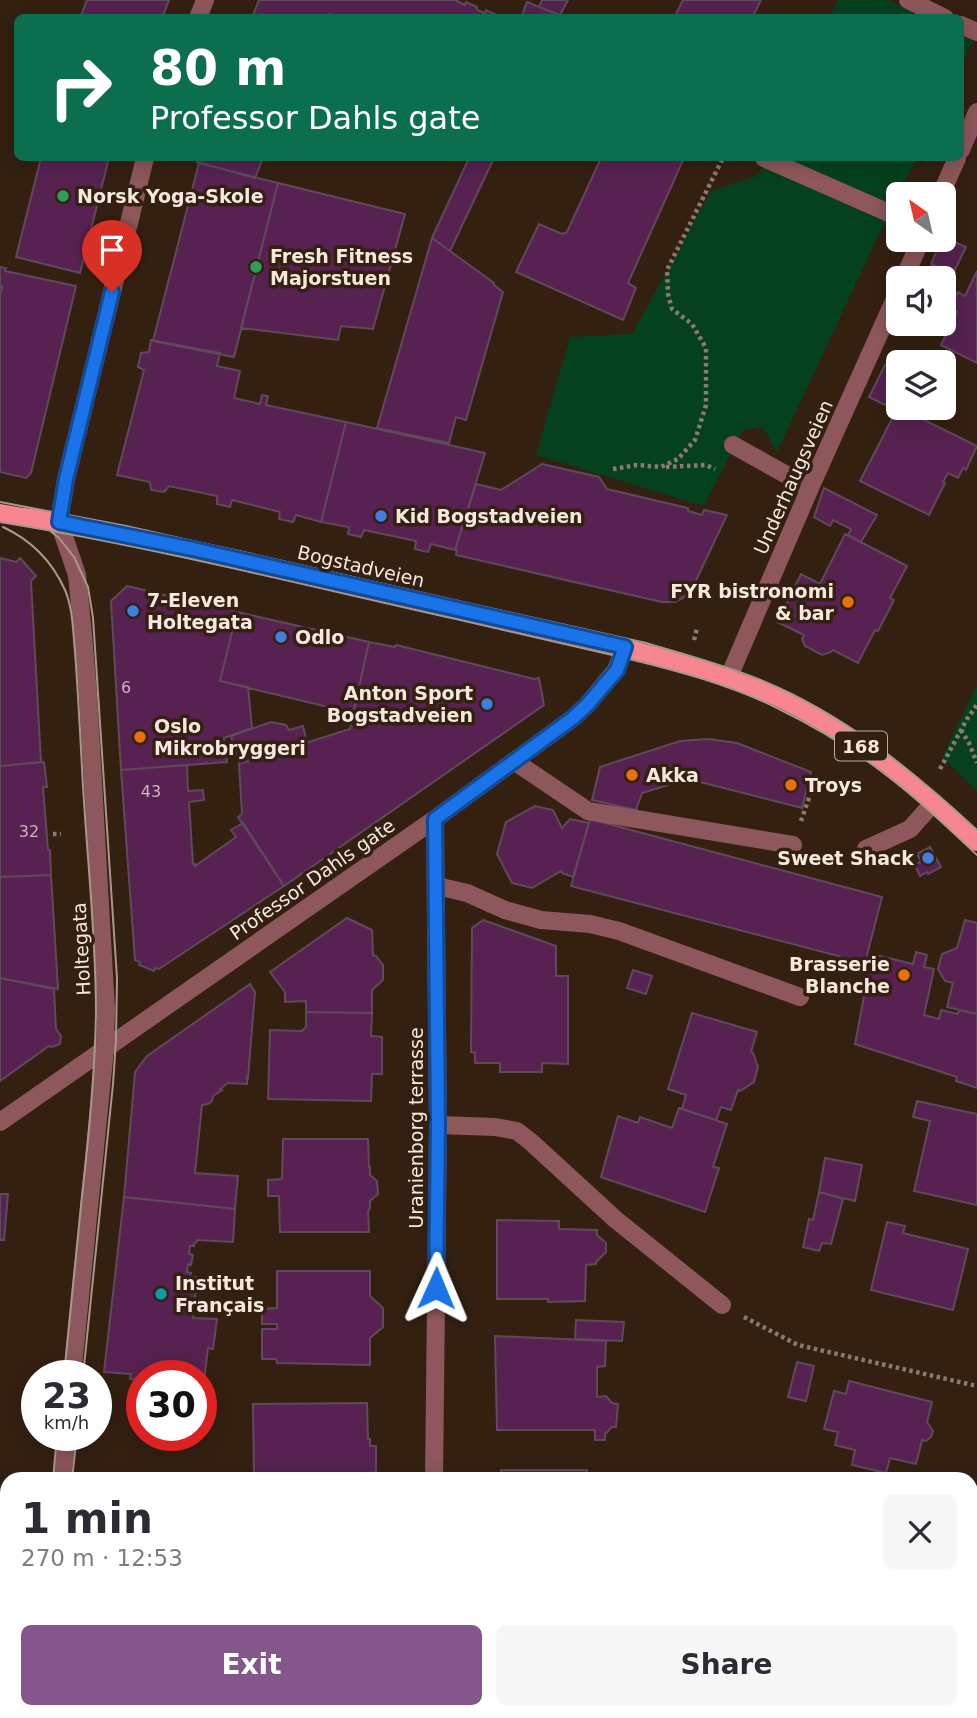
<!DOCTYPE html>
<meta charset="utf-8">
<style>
body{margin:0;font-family:"DejaVu Sans",sans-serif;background:#f7f7f7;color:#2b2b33;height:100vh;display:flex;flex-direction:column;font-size:26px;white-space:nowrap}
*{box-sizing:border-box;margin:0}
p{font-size:23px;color:#7c7c81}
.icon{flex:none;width:38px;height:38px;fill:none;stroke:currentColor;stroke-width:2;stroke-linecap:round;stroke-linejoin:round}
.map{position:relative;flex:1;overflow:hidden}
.details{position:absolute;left:0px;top:1472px;width:978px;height:247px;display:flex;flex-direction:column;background:#fff;border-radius:21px 21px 0 0;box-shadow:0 4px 18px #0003}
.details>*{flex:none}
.top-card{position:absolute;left:14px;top:14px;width:950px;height:147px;border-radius:10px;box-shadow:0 4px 18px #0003;background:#0b6e4f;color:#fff;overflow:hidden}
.needle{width:46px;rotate:326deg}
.tools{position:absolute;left:886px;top:182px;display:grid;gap:14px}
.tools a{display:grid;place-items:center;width:70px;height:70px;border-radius:10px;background:#fff;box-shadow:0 4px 18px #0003;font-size:35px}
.speed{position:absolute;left:21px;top:1360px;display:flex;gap:14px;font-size:35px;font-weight:700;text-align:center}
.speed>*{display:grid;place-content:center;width:91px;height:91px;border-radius:50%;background:#fff;box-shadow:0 4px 18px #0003;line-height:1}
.speed small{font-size:18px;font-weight:400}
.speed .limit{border:10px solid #d22;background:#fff;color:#111}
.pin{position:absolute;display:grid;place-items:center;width:60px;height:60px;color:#fff;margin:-72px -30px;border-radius:50% 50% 50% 0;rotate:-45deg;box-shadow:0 0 7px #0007}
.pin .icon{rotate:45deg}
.me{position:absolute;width:77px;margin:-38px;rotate:1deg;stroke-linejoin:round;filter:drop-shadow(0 0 5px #0008)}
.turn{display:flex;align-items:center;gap:24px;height:147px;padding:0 21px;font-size:32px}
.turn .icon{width:91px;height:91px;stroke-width:2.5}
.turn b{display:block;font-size:49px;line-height:60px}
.round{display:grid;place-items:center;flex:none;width:74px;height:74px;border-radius:10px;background:#f7f7f7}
.overview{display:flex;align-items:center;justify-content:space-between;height:119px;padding:0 21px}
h1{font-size:42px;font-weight:600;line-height:52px}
.primary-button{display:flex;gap:14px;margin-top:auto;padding:14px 21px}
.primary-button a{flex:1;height:80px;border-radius:10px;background:#84568b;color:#fff;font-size:28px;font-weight:600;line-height:80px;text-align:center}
.primary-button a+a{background:#f7f7f7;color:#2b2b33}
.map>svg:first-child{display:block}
.green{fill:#05411e}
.building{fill:#572251;stroke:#5f495b;stroke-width:2}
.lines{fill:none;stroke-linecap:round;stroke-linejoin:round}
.path{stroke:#8b7a6d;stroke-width:4.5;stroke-dasharray:3.5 3.5;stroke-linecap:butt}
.service{stroke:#8e575b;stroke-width:18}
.minor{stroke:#8e575b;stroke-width:18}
.tertiary{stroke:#8e575b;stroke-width:18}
.primary{stroke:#f78690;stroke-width:18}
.tram{stroke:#a8988c;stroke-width:2}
.route-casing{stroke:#114b97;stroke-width:18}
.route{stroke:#1a73e8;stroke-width:12}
.leisure-dot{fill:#2e9e5b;stroke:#342011;stroke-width:2.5}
.shop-dot{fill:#3f7fe0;stroke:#342011;stroke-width:2.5}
.food-dot{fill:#e8710a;stroke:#342011;stroke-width:2.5}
.culture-dot{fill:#0f9aa8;stroke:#342011;stroke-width:2.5}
.labels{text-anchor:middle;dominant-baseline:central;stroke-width:7;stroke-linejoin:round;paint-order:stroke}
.number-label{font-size:16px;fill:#ceb6bb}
.shield{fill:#342011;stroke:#bcaca0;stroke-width:2}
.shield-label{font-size:18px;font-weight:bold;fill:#f6e8de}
.poi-label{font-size:19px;font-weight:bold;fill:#f6e8de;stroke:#342011;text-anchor:start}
.street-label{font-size:19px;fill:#f6e8de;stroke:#342011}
</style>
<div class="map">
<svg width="977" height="1718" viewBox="0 0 977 1718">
<rect width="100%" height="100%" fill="#342011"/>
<!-- green -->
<path class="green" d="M838,0h49l37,17h-95z
M961,35l12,6 -12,26z
M767,158h150l-19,36 -121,258 -14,-25 -20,3 -39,76 -168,-51 34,-118 62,-3 79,-143 47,-16z
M977,685v106l-35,-34z"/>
<!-- building -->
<path class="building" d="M87,0h82l-7,18h-82z
M259,0h198v1l8,4 1,-3 11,5v3l8,3 1,-3 11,5 -1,3h-157l-10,-4 -8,4h-69z
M542,0h26l-8,15 -21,-8z
M683,0h78l-9,18h-78z
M527,2l12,5 21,8 -1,3h-38z
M41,158h68l-29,115 -64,-16z
M199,158h64l-8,20 -58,-16z
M469,158h25l-44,93 -18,-13z
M601,158h83l-56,125 8,5 -13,32 -107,-48 23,-48 23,10 5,-2z
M199,163l79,20 -44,174 -81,-16z
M278,183l127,31 -32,115 -32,-3 -3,14 -97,-12z
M943,237l23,10 -13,27 -22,-10z
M432,238l62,45v2l9,7 -37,128 -10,-3 -7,26 -72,-15z
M0,267l6,1 -1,3 71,15 -45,187 -5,5 -26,-6v-178l2,-7h-2z
M977,271v92l-36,-18 16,-33 -7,-4 8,-16 7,4z
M151,340l69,13 -3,13 23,5 -6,27 26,6 2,-9 6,1 -2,9 80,17 -25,100 -25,-7 -3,7 -14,-3 1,-7 -48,-12 -2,7 -13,-3v-8l-48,-10 -5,6 -13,-2 -1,-8 -33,-7 27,-105 -6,-3 3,-14 8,-1z
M885,365l13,6v34l-10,-5 -3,5 -16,-8z
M898,407l79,39 -11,24 -3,-2 -5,10 -10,-5 -5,9 2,1 -16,32 -69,-34z
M346,422l139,31 -30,97 -24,-6 -3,8 -13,-3 1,-8 -52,-11 -3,7 -13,-3 1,-7 -28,-5z
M542,464l57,13 8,12 81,19v3l14,4 2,-5 23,5 -36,76 -8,7 -8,4h-13l-206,-47 1,-5h-2l21,-66 25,6z
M824,488l53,27 -16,27 -13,-7 3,-6 -18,-9 -3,6 -16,-9z
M845,534l62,32 -17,32 4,2 -16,31 -3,-1 -17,33 -25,-13 -2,2 -9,3 -17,-9 -3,-7 2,-4 -27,-13 24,-48 19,10z
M0,558l16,4 4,-4 16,18 -5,5 10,181 -41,4z
M127,586l110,26 -17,69 28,6 4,41 -28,10 3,24 -106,8 -10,-169z
M237,612l132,30 -16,71 -133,-32z
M369,642l26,5 1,-2 138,34 5,-1 5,27 -260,181 -46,-69 4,-3 -3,-50 111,-35z
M271,722l15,3 3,5 14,-4 4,16 -68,22 -8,-28z
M708,739l29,4 74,29 -9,36 -114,-29 -46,14 -6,17 -44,-10 8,-33 80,-26z
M44,762l3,25h-4l5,63h2l1,25 -51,2v-111z
M187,765l1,26 15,-1 1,10 -15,2 4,62h2v2l41,-29 -5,-7 12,-7 41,63 -125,83 -4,-1 -1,3 -15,-6 1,-3 -5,-2 -14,-190z
M535,806l18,4 9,18 8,-9 19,4 -16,54 -11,-4 -1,-2 -29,17 -20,-5 -15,-29 9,-32z
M590,819l292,78 -17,66 -294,-77z
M930,847l11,20 -13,7 -1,-2 -7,4 -5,-11 6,-4 -4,-7z
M51,875l7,114 -58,-11v-101z
M347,918l25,12 1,25 3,1 7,9v15l-11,10v23l-66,-1v-11l-21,1v-10l-15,-20z
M483,920l73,26v30h12v88l-26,-1v9h-42v-9h-25v-10l-4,-1 1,-124z
M965,920l12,3v91l-30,-7 6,-24 -8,-2 -7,-12 4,-15 15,-6z
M916,952l11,3 -3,12 10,2 -10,46 15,4 2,-9 17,4 1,-4 18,4v74l-21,-7 1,-4 -102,-33 17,-90 41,10z
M633,970l19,6 -6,18 -19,-6z
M0,978l54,11 2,40 5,7 -1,8 -8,3 -3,-1 -49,35z
M250,984l5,8 -7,86 -1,-1v7l-19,-1 -8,6 2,1 -9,6 -1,5 -4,3 -6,1 -7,68 43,3 -3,33 -111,-12 11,-125 12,-16z
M306,1012l66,1 -1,23 11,1v37h-10l-1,27 -103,-2 2,-69 32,1 4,-4z
M692,1013l65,19 -6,20 2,1 5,14 -4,15 -14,9 -2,-1 -7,20 -10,-3 -5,13 -34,-11 4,-14 -18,-6z
M917,1101l60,13v91l-63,-14 16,-70 -17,-4z
M679,1108l48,16 -14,43 6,1 -14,44 -104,-35 17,-61 20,7 2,-6 32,11z
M283,1139h85l1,28h1v8l7,6 1,13 -8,7v7l-2,3 1,21h-89l-1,-36h-11v-16l14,-1z
M825,1158l37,7 -7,36 -36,-9z
M819,1192l24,7 -12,45 -9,-1 -3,8 -16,-4 6,-28 4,1z
M0,1194h8l-4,46h-4z
M124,1197l111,12 -2,33 -35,-2 -4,4v2h-4l-1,8 4,1 -2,10 -3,-1 -1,8 4,1 -1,4h7l-4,41 24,1 -4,30 -5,-1 -4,34 -3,-1v-5h-59v4l-12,-1 1,-5 -27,-2z
M497,1220l62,1v8l38,1v5l9,8v9l-10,10v2l-10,1 -1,36 -37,1v-3h-51z
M887,1222l18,4 -2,7 65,16 -15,61 -82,-20z
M277,1271h93v25l13,12v19l-13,11v27l-93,-2 -1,-4h-14v-30h15v-5h-15v-15l15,-1z
M576,1320l48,2 -2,19 -47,-2z
M495,1336l111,5 -1,25 -8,1v30l9,-1 6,7 6,1 -2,23h-4l-7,7v6h-10v-10h-98z
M797,1362l17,4 -8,35 -18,-4z
M849,1381l83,21 -5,20 6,9 -2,6 -5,4 -4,-1 -6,24 -26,-6 -4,15 -34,-8 3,-15 -20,-5 3,-13 -14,-3 10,-38 12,3z
M367,1403l1,36h2v7h6v26l-7,1v6h-115l-1,-75z
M501,1470h86v4h12l-1,5h-97z
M971,1693l6,1v24h-16l2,-6h8z
M83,1712h104v6h-105z
M231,1712h40v2h20l2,-2h89v6h-152z
M819,1712h26l-1,6z"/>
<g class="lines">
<!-- path -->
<path class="path" d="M666,467l40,-2 9,4
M613,469l24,-4 24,2 17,-8 17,-19 11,-35v-57l-14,-24 -20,-15 -4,-15 -1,-24 56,-112
M694,640l3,-12
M961,730l8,13 8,20
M940,769l27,-50 10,-14
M801,821l10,-29
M53,834h8
M744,1317l54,28 179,41"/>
<!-- service -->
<path class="service" d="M764,158l134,59
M733,445l77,43
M514,761l74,50 205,34
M866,849l44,-20 24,-27
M437,886l30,7 38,17 36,10 49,4 29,7 181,66
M438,1125l57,2 22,4 14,11 84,77 107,86
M412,1718v-6"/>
<!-- minor -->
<path class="minor" d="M908,0l37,18
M961,25l16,7
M961,150l16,-38
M941,194l16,-36
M904,278l17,-38
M59,522l18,53 6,59 5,61 18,314 -1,40 -33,327
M728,679l82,-191 88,-196
M0,1122l435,-303 138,-101 14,-13 29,-35 9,-23
M62,1479l5,-44
M434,1479l4,-354 -3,-306
M436,1712l2,6
M37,1718l1,-6"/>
<!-- tertiary -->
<path class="tertiary" d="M198,18l7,-18
M59,522l7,-43 79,-321
M971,1531l6,-24
M926,1718l2,-6"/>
<!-- primary -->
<path class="primary" d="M0,513c21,4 42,6 63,10 140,26 279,60 418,92 82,19 166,35 246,63 20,7 40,14 59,23 72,36 132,87 191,141"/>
<!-- tram -->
<path class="tram" d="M0,502l126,24 520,117c40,12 79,22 117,38 82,34 150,90 214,149
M0,522c153,25 304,63 456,97 55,13 110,25 165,38 54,13 107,27 156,51 43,21 84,46 121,76 28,22 53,47 79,71
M3,527c28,13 49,34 62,63 8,19 8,41 10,62 3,39 5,78 7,116 4,81 14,163 14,244 -1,62 -7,123 -14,184 -6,60 -12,120 -18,180
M49,530l10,8 15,19 14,30 5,31 24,360 -1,62 -3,44 -30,292
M53,1479l4,-44
M72,1479l5,-44
M29,1718v-6
M47,1718l1,-6"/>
</g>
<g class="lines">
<defs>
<path id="route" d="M112,292l-46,187 -7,43 134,27 432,98 -8,23 -30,35 -14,13 -138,101 3,306 -2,163"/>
</defs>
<!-- route casing -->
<use href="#route" class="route-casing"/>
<!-- route -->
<use href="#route" class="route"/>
</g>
<!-- markers -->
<g class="leisure-dot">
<circle cx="63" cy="196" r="7"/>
<circle cx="256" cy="267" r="7"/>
</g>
<g class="shop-dot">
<circle cx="381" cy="516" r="7"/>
<circle cx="133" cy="611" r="7"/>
<circle cx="281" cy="637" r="7"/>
<circle cx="487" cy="704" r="7"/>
<circle cx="928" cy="858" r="7"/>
</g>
<g class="food-dot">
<circle cx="848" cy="602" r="7"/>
<circle cx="140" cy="737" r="7"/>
<circle cx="632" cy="775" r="7"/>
<circle cx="791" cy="785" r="7"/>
<circle cx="904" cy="975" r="7"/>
</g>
<circle class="culture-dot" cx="161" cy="1294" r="7"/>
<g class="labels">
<!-- number labels -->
<g class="number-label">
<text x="126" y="687">6</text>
<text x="151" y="791">43</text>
<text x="29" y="831">32</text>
</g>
<!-- shield labels -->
<rect class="shield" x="835" y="731.5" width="52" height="29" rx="5"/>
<g class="shield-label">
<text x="861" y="746">168</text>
</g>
<!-- poi labels -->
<g class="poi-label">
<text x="77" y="196">Norsk Yoga-Skole</text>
<text x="270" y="256">Fresh Fitness<tspan x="270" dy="22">Majorstuen</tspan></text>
<text x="395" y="516">Kid Bogstadveien</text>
<text x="834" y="591" text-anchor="end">FYR bistronomi<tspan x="834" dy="22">&amp; bar</tspan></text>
<text x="147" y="600">7-Eleven<tspan x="147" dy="22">Holtegata</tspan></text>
<text x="295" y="637">Odlo</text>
<text x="473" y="693" text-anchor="end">Anton Sport<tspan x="473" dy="22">Bogstadveien</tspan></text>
<text x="154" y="726">Oslo<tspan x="154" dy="22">Mikrobryggeri</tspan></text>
<text x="646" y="775">Akka</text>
<text x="805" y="785">Troys</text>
<text x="914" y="858" text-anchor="end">Sweet Shack</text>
<text x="890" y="964" text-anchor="end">Brasserie<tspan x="890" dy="22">Blanche</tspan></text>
<text x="175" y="1283">Institut<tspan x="175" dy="22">Français</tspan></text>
</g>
<!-- street labels -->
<g class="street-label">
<text transform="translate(793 477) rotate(-66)">Underhaugsveien</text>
<text transform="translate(361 566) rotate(13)">Bogstadveien</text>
<text transform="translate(312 879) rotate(-35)">Professor Dahls gate</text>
<text transform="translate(81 949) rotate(-93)">Holtegata</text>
<text transform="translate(416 1128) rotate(-90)">Uranienborg terrasse</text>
</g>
</g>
</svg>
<div class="tools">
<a><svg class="needle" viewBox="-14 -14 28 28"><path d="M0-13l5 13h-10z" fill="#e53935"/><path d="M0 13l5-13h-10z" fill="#7c7c81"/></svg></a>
<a><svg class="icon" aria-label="sound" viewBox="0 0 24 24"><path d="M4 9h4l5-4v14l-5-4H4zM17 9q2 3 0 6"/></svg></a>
<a><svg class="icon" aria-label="layers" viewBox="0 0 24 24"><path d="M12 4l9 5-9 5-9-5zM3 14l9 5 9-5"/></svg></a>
</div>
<div class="speed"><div>23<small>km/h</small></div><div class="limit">30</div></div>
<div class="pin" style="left:112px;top:292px;background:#d93025"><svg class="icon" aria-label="arrive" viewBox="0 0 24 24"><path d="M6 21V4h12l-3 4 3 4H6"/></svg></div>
<svg class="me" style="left:436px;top:1288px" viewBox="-20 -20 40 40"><path d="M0-17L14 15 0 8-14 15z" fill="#1a73e8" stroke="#fff" stroke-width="4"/></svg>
<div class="top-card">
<div class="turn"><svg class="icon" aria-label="right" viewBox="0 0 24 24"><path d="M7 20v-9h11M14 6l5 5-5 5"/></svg><div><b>80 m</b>Professor Dahls gate</div></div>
</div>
<section class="details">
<div class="overview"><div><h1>1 min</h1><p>270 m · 12:53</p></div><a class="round"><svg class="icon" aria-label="close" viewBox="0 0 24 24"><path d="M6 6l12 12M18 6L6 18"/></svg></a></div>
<div class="primary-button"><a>Exit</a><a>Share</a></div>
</section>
</div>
